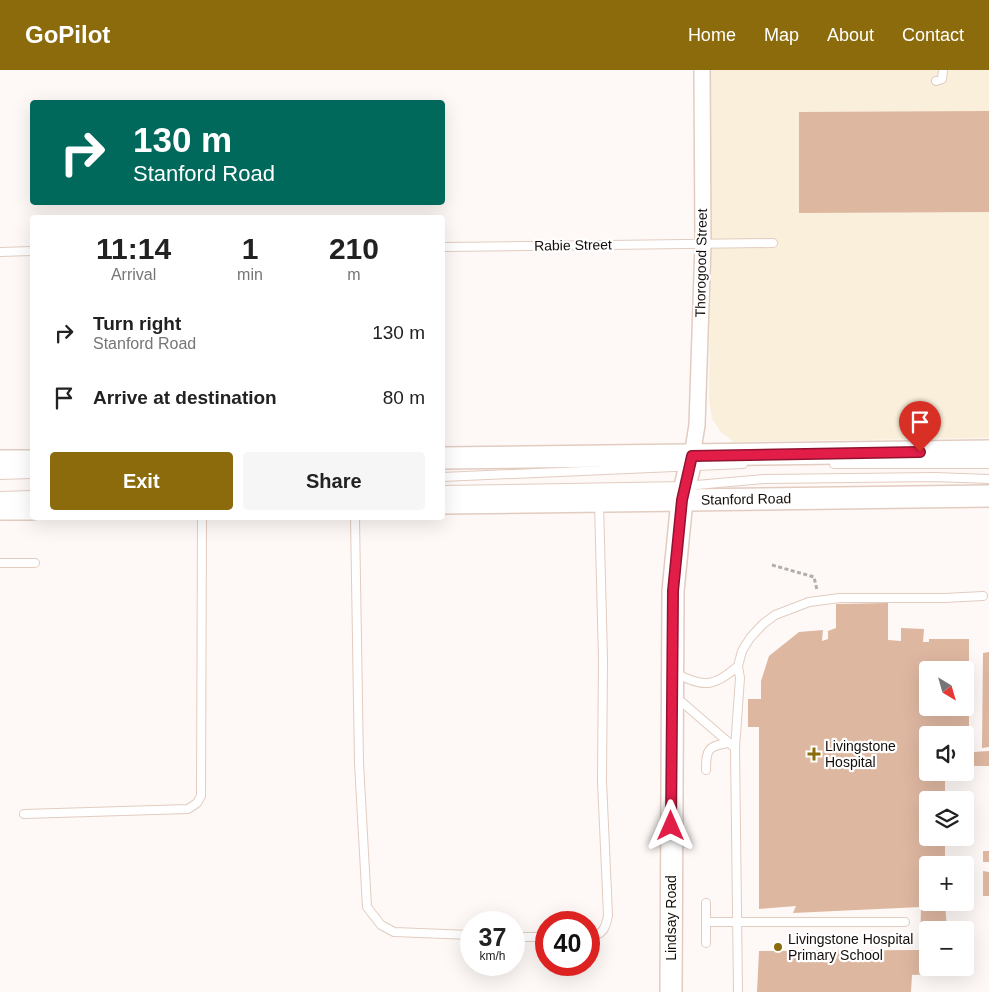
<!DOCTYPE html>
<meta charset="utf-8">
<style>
body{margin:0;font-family:Arial,sans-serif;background:#f6f6f6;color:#222;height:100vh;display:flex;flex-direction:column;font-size:19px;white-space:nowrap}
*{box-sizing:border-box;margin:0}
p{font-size:16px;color:#767676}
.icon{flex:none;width:28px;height:28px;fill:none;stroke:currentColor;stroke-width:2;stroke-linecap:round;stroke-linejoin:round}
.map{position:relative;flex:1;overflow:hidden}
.drawer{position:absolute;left:30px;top:145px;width:415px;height:305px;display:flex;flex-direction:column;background:#fff;border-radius:5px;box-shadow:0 5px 20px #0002}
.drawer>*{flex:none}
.guide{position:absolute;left:30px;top:30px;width:415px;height:105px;border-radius:5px;box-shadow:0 5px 20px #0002;background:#00695c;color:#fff;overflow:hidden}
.needle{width:32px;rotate:143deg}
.fabs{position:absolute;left:919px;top:591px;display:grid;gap:10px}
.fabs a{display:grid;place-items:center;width:55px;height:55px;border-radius:5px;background:#fff;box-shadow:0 5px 20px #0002;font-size:25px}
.speed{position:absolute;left:460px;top:841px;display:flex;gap:10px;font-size:25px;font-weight:700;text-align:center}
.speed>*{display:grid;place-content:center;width:65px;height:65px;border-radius:50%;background:#fff;box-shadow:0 5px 20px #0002;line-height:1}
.speed small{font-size:12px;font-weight:400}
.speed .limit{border:8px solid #d22;background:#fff;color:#111}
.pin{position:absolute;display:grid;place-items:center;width:42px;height:42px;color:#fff;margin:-51px -21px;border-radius:50% 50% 50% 0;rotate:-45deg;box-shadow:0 0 5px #0007}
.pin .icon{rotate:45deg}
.me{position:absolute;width:55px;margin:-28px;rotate:0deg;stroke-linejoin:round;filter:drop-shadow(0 0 4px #0008)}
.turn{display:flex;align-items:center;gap:18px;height:105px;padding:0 20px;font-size:22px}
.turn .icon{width:65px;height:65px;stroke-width:2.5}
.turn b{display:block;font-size:35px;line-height:42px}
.eta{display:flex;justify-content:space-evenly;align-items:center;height:85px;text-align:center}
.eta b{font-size:30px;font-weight:600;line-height:35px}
.button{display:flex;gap:10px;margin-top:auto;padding:10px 20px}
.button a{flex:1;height:58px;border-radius:5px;background:#8b6b0b;color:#fff;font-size:20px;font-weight:600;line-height:58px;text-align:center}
.button a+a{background:#f6f6f6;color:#222}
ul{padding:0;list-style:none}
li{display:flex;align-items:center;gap:15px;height:65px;padding:0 20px}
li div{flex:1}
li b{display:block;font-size:19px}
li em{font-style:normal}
header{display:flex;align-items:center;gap:30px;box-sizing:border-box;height:70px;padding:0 25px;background:#8b6b0b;color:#fff}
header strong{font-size:24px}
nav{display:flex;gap:28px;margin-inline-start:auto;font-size:18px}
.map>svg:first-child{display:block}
.commercial{fill:#faefda}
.building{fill:#deb7a1;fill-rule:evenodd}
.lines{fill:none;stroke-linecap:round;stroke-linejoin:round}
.lane-casing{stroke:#e2ccc0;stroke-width:10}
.street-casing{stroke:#e2ccc0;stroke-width:18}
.secondary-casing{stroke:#e2ccc0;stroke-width:24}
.path{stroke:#b2adaa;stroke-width:3;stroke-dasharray:4 2.5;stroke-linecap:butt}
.lane{stroke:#fff;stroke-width:8}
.street{stroke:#fff;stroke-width:15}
.secondary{stroke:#fff;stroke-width:21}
.route-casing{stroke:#92132f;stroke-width:12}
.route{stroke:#e11d48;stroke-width:9}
.poi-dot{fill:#8b6b0b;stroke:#fff;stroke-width:2}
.labels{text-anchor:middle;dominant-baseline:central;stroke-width:4.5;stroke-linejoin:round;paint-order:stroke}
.street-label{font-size:14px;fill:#140d09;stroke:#fff}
.poi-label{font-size:14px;fill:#140d09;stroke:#fff;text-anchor:start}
</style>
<header>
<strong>GoPilot</strong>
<nav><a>Home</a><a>Map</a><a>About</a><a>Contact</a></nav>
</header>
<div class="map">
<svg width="989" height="922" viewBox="0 0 989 922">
<rect width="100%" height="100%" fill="#fef9f7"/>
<!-- commercial -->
<path class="commercial" d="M711,0h278v368l-255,4 -13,-10 -9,-13 -3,-21z"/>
<!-- building -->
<path class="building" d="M989,41v101l-190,1v-101z
M888,533v37l13,1v-13l23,1 -1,13h6v-3h40v108h-4v-12h-37v37h17v28h-17v38h17v27h-17v37h17l2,28h-19v38h7l1,6 -24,1 -1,17h-154l2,-41 161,-1 1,-43 -128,6 3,-7 -37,3v-182h-11v-28h13v-18l8,-25 30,-24 24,-2 -1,11 6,-2v-8l8,-3v-24zM928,600h37v38h-37z
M989,582v95l-7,1 1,-95z
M989,681v15h-15v-3l-9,2v-9l8,-2v-2z
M983,781h6v11h-6z
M983,801l6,1v24h-6z"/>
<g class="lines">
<defs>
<path id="lane" d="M936,11l6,-2 1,-9
M442,177l331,-4
M0,182l32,-1
M834,394h155
M0,405l32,-1
M442,407l301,-13
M442,420l243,-4 80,-7 170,-2 54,2
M0,426l32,-1
M355,448l4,245 8,144 14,18 13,7 77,3
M0,493h35
M675,603c29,15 39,14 63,-7
M676,627l59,51
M706,700c0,-21 2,-24 23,-27
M24,744l164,-5 9,-6 4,-7 1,-278
M706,833v40
M706,852h199
M589,866c14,0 17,-9 19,-21l-6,-134 1,-122 -4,-157
M514,867h32
M738,922l-3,-244 5,-70 -2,-12 4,-15 8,-13 13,-14 12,-9 34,-13 31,-4h104l39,-2"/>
<path id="street" d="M692,386l5,-31 6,-181 -1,-174"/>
<path id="secondary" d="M442,388l547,-7
M0,391h32
M442,433l547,-7
M0,439h32
M671,922l2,-401 9,-91 10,-44"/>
</defs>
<!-- lane casing -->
<use href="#lane" class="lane-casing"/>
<!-- street casing -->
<use href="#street" class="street-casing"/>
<!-- secondary casing -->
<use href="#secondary" class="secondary-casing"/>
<!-- path -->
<path class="path" d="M772,495l42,12 3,13"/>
<!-- lane -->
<use href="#lane" class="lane"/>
<!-- street -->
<use href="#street" class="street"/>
<!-- secondary -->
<use href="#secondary" class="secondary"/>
</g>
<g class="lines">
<defs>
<path id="route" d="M671,756l2,-235 9,-91 10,-44 228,-4"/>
</defs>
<!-- route casing -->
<use href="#route" class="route-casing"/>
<!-- route -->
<use href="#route" class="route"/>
</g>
<!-- markers -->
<g class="poi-dot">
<path d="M811.5 676.5h5v5h5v5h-5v5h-5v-5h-5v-5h5z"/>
<circle cx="778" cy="877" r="5"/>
</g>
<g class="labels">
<!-- street labels -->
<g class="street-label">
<text transform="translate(573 175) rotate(-1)">Rabie Street</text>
<text transform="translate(701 193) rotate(-89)">Thorogood Street</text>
<text transform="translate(746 429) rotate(-1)">Stanford Road</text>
<text transform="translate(671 848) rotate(-90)">Lindsay Road</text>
</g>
<!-- poi labels -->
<g class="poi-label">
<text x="825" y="676">Livingstone<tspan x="825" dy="16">Hospital</tspan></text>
<text x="788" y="869">Livingstone Hospital<tspan x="788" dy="16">Primary School</tspan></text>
</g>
</g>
</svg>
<div class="fabs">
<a><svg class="needle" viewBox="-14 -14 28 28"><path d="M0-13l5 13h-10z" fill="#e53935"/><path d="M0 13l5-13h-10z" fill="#767676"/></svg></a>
<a><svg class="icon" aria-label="sound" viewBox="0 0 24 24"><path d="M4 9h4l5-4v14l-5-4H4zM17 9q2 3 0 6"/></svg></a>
<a><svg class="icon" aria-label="layers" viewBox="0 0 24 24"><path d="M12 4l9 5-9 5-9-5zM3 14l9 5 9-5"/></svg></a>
<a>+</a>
<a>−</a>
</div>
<div class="speed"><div>37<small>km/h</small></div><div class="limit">40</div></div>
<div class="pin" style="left:920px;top:382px;background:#d93025"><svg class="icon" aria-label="arrive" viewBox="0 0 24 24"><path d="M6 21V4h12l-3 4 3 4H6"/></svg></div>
<svg class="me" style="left:671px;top:756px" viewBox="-20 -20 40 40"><path d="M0-17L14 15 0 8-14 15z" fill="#e11d48" stroke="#fff" stroke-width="4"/></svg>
<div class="guide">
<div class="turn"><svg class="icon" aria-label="right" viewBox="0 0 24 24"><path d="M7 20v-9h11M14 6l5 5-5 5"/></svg><div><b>130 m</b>Stanford Road</div></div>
</div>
<section class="drawer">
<div class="eta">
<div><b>11:14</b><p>Arrival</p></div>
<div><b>1</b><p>min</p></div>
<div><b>210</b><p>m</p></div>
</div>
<ul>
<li><svg class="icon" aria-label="right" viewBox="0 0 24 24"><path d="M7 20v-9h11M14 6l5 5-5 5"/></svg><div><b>Turn right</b><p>Stanford Road</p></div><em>130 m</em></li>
<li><svg class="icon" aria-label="arrive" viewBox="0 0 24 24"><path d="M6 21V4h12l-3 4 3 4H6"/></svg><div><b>Arrive at destination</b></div><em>80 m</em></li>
</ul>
<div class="button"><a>Exit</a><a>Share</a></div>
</section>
</div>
